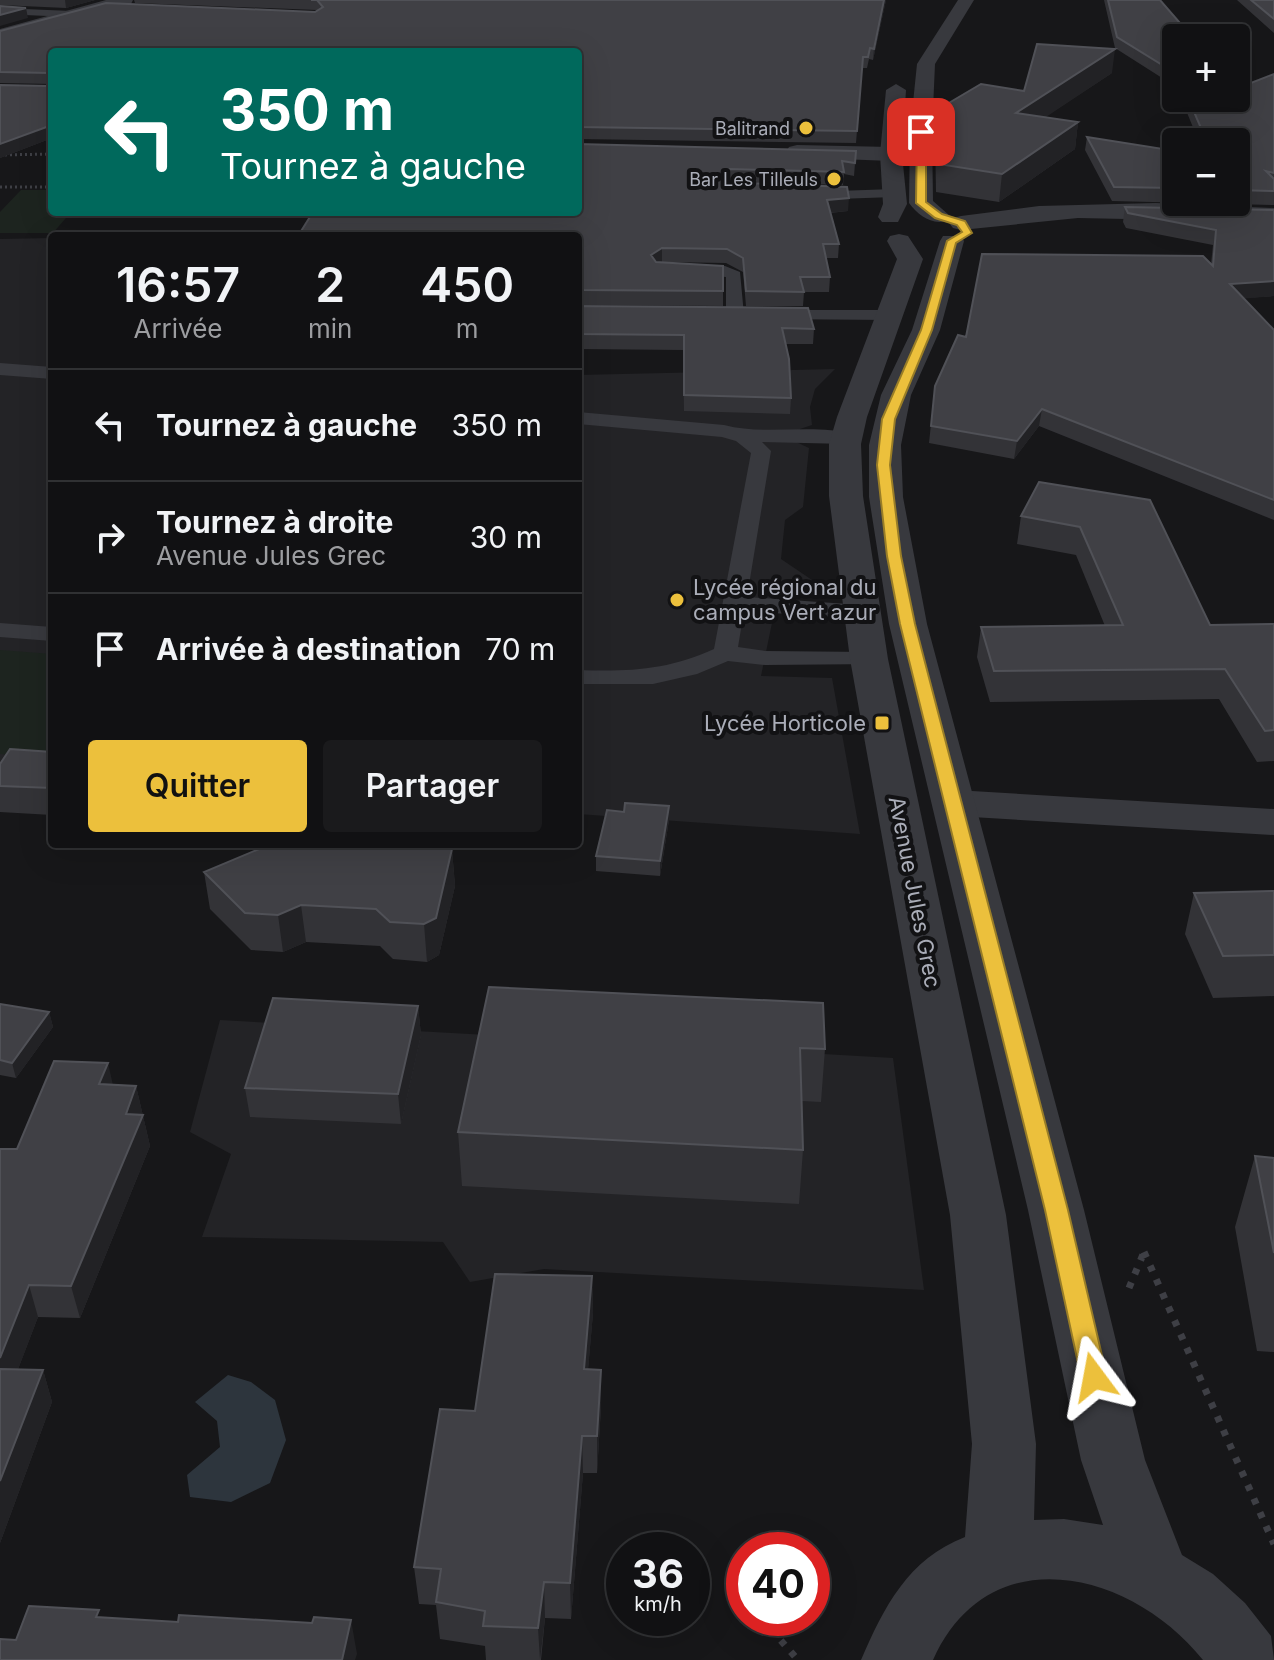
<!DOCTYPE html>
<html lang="fr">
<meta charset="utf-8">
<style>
body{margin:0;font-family:Inter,sans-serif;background:#1a1a1c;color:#f1f3f6;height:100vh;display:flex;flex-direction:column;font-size:30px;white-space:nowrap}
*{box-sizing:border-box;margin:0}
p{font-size:26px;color:#9c9da0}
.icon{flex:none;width:44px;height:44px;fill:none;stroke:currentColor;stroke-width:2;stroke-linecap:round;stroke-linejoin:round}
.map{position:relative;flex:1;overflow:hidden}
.details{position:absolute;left:48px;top:232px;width:534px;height:616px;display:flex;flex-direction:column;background:#111113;border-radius:8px;box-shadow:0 8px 32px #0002,0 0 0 2px #303133}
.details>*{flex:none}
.hud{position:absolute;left:48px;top:48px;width:534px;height:168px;border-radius:8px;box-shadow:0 8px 32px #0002,0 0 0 2px #303133;background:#00695c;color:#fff;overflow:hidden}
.fabs{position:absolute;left:1162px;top:24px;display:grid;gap:16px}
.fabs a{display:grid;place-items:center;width:88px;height:88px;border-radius:8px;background:#111113;box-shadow:0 8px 32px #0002,0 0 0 2px #303133;font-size:40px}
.speed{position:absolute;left:606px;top:1532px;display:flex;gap:16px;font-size:40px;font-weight:700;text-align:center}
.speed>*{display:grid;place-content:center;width:104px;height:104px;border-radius:50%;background:#111113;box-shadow:0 8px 32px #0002,0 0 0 2px #303133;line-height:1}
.speed small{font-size:20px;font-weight:400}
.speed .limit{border:12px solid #d22;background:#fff;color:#111}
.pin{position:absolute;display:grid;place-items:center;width:68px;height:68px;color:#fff;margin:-34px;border-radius:16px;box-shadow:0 4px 12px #0006}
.me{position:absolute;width:88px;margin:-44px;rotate:347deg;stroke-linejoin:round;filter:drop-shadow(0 0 6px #0008)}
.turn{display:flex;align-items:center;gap:28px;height:168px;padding:0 40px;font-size:36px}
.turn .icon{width:104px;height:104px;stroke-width:2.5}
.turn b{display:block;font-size:56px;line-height:68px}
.eta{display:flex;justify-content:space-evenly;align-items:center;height:136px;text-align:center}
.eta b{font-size:48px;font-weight:600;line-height:56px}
.action{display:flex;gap:16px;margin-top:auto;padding:16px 40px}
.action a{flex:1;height:92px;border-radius:8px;background:#ecc03c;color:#111;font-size:32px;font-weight:600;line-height:92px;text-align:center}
.action a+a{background:#1a1a1c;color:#f1f3f6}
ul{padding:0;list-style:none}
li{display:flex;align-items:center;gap:24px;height:112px;padding:0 40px;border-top:2px solid #303133}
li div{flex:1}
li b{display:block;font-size:30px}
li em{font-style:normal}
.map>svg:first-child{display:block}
.built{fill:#232326}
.green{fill:#1d241f}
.water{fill:#2d353d}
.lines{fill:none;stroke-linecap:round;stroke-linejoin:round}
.path-far1{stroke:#3e3f45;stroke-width:3;stroke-dasharray:2 3;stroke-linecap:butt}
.path{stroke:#3e3f45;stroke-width:7;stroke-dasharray:6 9;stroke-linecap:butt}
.service{fill:#38393e;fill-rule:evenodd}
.minor{fill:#38393e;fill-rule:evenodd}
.tertiary{fill:#38393e;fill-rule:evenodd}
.wall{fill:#333337}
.shaded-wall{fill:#222225}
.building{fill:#404045;stroke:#505157;stroke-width:2}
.route{fill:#ecc03c;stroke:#997d27;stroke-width:2}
.poi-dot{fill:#ecc03c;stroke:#121214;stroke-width:3}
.labels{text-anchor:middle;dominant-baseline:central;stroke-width:8;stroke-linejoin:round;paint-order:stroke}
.far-poi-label{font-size:18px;fill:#aaadb8;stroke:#121214;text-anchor:end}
.poi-label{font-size:22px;fill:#aaadb8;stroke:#121214;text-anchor:start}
.street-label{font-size:22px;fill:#aaadb8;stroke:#121214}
</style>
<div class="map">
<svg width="1274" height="1660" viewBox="0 0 1274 1660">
<rect width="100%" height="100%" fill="#171719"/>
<!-- built -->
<path class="built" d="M52,238v537l-52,-3v-533z
M835,369l-20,20 -5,18 2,18 -12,4 -6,12 15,7 -6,59 -18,13 -4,39 34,23 -37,12 -17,82 71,2 28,156 -282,-20v-439z
M220,1020l673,38 31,232 -380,-21 -74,13 -27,-40 -241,-5 29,-83 -41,-22z"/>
<!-- green -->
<path class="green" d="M21,190h31v22h19l-18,21h-53v-21z
M0,650l52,4v104l-52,-4z"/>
<!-- water -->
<path class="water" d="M228,1375l23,7 24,18 11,40 -16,43 -39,19 -41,-5 -3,-22 33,-28 -3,-26 -22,-19z"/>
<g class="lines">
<!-- path-far1 -->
<path class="path-far1" d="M0,155l52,-1
M0,187h52"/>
<!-- path -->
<path class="path" d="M1144,1252l130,292
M1129,1288l15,-36
M761,1618l37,42"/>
<!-- service -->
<path class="service" d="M0,8l72,3 5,3 -5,3 -72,-3z
M811,187l26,4 57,-2 7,4 -7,4 -57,2 -31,-5 -2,-3z
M688,265l37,1 15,6 4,43 -3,4 -6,1 -9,-5v-38l-44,-4 -2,-3z
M771,310h120l9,5 -9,5 -126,-1 -3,-4z
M0,363l52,4v12l-52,-4z
M578,412l146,13c42,11 87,-2 130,9l3,4 -10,6 -85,-2 9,9 -24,146 115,8 8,2 4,5 -4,5 -8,2 -118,-8 -6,36 27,4 104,1 9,2 3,5 -3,5 -113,1 -37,-4 -31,13 -44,10h-75v-14c49,2 91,0 136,-21l37,-196 -15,-12 -14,-4 -144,-13z
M0,623l52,4v14l-52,-4z"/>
<!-- minor -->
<path class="minor" d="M106,0h27l-2,4 -131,35v-10z
M797,145l94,2 11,7 -11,7 -102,-4 -3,-5 3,-5z
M1156,203l118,5v14l-196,-4 -117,12 -8,-2 -4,-5 4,-5 8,-2 78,-10z
M955,790l319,19v26l-319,-19 -15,-4 -7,-9 7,-9z"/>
<!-- tertiary -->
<path class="tertiary" d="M958,0h16l-39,64 -3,68 1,69 17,15 -4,5c-15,4 -28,-6 -37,-18l1,-71 7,-68z
M896,84l10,6 -4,64 5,50 -9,18h-16l-4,-5 5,-13 -3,-50 6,-64z
M899,234l9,2 15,23 -56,158 -6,27 2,52 25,163 118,556 30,229 -2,76 30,-1 39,6 -22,-65 -53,-250 -139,-586 -20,-127v-52l12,-50 31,-65 28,-89 3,-5h18l3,5 -24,89 -29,65 -10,50 2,52 24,127 157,586 61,250 37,95 31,19 32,29 26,33 3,24h-71c-71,-89 -214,-125 -270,0h-72c23,-53 47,-101 104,-123l7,-93 -22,-229 -100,-556 -21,-163v-52l8,-27 60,-158 -10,-18 3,-5z"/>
</g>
<!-- wall -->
<path class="wall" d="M0,0h95l-29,8 -66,-3z
M134,0h752l-13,60 -4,-1 -2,9h-5l-6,75 -278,-4v-87h-526v86l-52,20v-73l50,1 1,-2 -51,-1v-52l315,-19 2,-2 -182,-7z
M1104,0h56l16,38v48l-1,-3h-5l-55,-35z
M1237,0h37v33z
M1112,73l-67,44 33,5 -3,27 -76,53 -63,-10 -1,-56 2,-26z
M1274,74v131l-162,-4 -27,-51 2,-13 89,14v51h60v-60h-37l-18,-44h55l2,-10z
M578,144l278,7 -2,25 -10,-2 -1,11 -114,-3 119,29 -18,2 9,31 -1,14h-12l4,19 -1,15h-25l-1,14h-57l-3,-34 -17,-9 -64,-1 61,4v40l-145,-1z
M1125,207l149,3v86l-30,2 30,32v190l-235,-94 -25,33 -85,-16 6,-57 31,-49 245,-73 2,-19 -87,-17 -3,-6z
M578,306l236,23 -1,15h-28l6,54 -1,16 -106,-3 -1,-61 -105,-1z
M1039,482l171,143 64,-1v137l-17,1 -38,-63 -229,3 -13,-45 4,-30 124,-1 -29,-71 -59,-11 4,-28z
M52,752v63l-52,-3v-48z
M669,820l-9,56 -64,-5v-15z
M452,849l3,37 -16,69 -12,7 -34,-3 -13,-13 -74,-4 -23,10 -32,-2 -41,-41 -6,-37z
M1274,891v105l-61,2 -28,-64 9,-41z
M489,987l336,62 -4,53 -19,-1 1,49 -4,54 -337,-18 -4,-54z
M0,1004l49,8 4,15 -37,51 -16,-3z
M418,1006l3,29 -20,89 -151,-7 -5,-29z
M113,1084l23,2 14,60 -70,172 -42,-1 -20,52 25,1 9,32 -52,141v-394h17z
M1255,1156l19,2v194l-17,-1 -22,-124z
M592,1276l1,37 -5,56 13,38 -4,66h-14l-12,146 -26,-1 -4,42h-55l-1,-14 -45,-7 -4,-34 -17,-1 -5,-37 61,-156z"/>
<!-- shaded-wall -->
<path class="shaded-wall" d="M65,0h30l-29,8z
M884,0h2l-13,60 1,-11z
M26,8l2,10 -28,8v-11z
M1115,49l-3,24 -99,66 3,-26z
M1078,122l-3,27 -76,53 3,-28z
M52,125v13l-52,20v-14z
M729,169v13l-10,6v-13z
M849,198l-1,13 -22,2 1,-13z
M662,248v14l-11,7v-14z
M1274,281v15l-47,4 3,-16z
M1042,409l-3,17 -25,33 3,-18z
M669,806v14l-9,56v-15z
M452,849l3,37 -16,69 -12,7 -3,-38z
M301,905l5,37 -23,10 -5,-37z
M418,1006l3,29 -20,89 -3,-30z
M49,1012l4,15 -37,51 -4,-15z
M108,1063l7,31 -16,-10z
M136,1086l14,60 -70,172 -9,-32z
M592,1276l1,37 -8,93 -1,-37z
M29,1285l9,32 -32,84 -6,-20v-23z
M43,1370l9,32 -52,141v-62z
M601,1370v37l-4,66v-37z
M582,1436l1,37 -12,146 -1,-36z
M544,1582l1,36 -5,42 -2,-32z
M351,1620l6,34 -2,6h-13z"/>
<!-- building -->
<path class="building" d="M311,0h573l-10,49 -4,-1 -2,9h-5l-6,74 -279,-4v-75h-526v23l-2,-2 -50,-1v-41l106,-28 209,9 8,-5 -6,-7z
M1108,0h52l33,38h-17v33h-4l-55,-34z
M1251,0h23v19z
M0,6l26,2 -26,7z
M1037,44l78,5 -99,64 62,9 -76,52 -64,-10 -1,-54 44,-26 43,7z
M1274,74v99l-8,-2 8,8v12l-38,-1v-48h-29l-19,-44h48v-12l2,2z
M52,79v46l-52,19v-59l50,1z
M1087,137l89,14v37l-62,-1z
M578,144l278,7 -1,12 -13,-2 2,11 -115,-3 -10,6 5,7 123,5 2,11 -22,2 12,44h-16l7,33h-30l4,15 -58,-1 -3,-33 -16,-9 -65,-1 -11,7 5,7 67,4v25l-145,-1v-54h-280l15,-24h265z
M1125,207l149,3v71l-44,3 44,46v170l-232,-91 -25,32 -86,-15 4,-40 23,-51 8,2 16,-83 221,2 10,10 3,-36 -88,-17z
M578,306l230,2 6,21 -32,-1 7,31 2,39 -107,-3v-60l-106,-1z
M1039,482l111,18 60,125 64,-1v106l-9,1 -40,-62 -231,2 -13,-44 142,-2 -43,-98 -59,-11z
M10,749l42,3v36l-52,-2v-22z
M625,803l44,3 -9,55 -64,-5 11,-46 17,2z
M271,844h98l83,5 -16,69 -12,6 -34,-2 -14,-13 -75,-4 -23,10 -33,-2 -41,-41z
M1274,891v64l-51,1 -29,-63z
M489,987l334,16 2,46 -25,-1 3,102 -345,-18z
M273,998l145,8 -20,88 -153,-6z
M0,1004l49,8 -37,51 -12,-3z
M54,1061l54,2 -9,21 37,2 -10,28 17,1 -72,171 -42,-1 -29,73v-209h17z
M1255,1156l19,2v95z
M495,1274l97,2 -8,93 17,1 -4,66h-15l-12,147 -26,-1 -6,46 -55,-2 2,-15 -49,-9 5,-33 -27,-2 26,-158 35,2z
M0,1369l43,1 -43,111z
M29,1606l70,4 -3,7 82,5 1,-7 133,8 2,-6 37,3 -9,40h-342v-21l16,1z"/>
<!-- route -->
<path class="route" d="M921,130l5,2v70l16,12 23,7 7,12 -16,10 -24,87 -37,89 -5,46 11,91 14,68 153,586 39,167 -4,7 -9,3 -9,-3 -4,-7 -36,-167 -145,-586 -13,-68 -10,-91 5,-46 39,-89 26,-89 15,-9 -5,-7 -22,-7 -19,-15 1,-71z"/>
<!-- markers -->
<g class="poi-dot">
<circle cx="806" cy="128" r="8"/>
<circle cx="834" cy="179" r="8"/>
<circle cx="677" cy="600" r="8"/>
<rect x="874" y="715" width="16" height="16" rx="4"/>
</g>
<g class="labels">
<!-- far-poi labels -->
<g class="far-poi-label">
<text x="790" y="128">Balitrand</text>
<text x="818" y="179">Bar Les Tilleuls</text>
</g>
<!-- poi labels -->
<g class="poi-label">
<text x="693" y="587">Lycée régional du<tspan x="693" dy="25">campus Vert azur</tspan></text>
<text x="866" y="723" text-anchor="end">Lycée Horticole</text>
</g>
<!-- street labels -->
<g class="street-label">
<text transform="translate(915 892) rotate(79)">Avenue Jules Grec</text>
</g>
</g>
</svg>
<div class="fabs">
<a>+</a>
<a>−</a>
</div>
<div class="speed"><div>36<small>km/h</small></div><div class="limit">40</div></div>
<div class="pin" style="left:921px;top:132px;background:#d93025"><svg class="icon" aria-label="arrive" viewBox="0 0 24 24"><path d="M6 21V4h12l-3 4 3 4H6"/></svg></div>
<svg class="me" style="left:1094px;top:1377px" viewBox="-20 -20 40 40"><path d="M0-17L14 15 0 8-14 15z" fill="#ecc03c" stroke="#fff" stroke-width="4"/></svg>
<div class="hud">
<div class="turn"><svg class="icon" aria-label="left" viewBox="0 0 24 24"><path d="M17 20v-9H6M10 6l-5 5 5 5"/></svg><div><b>350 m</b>Tournez à gauche</div></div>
</div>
<section class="details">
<div class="eta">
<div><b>16:57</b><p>Arrivée</p></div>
<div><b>2</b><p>min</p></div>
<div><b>450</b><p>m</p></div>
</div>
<ul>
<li><svg class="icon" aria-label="left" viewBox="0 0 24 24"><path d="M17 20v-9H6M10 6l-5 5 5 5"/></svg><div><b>Tournez à gauche</b></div><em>350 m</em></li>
<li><svg class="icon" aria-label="right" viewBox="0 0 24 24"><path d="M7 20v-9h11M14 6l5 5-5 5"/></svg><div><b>Tournez à droite</b><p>Avenue Jules Grec</p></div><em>30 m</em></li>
<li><svg class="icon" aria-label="arrive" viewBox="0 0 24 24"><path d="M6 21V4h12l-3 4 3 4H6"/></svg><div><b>Arrivée à destination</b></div><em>70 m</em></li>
</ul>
<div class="action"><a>Quitter</a><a>Partager</a></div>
</section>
</div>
